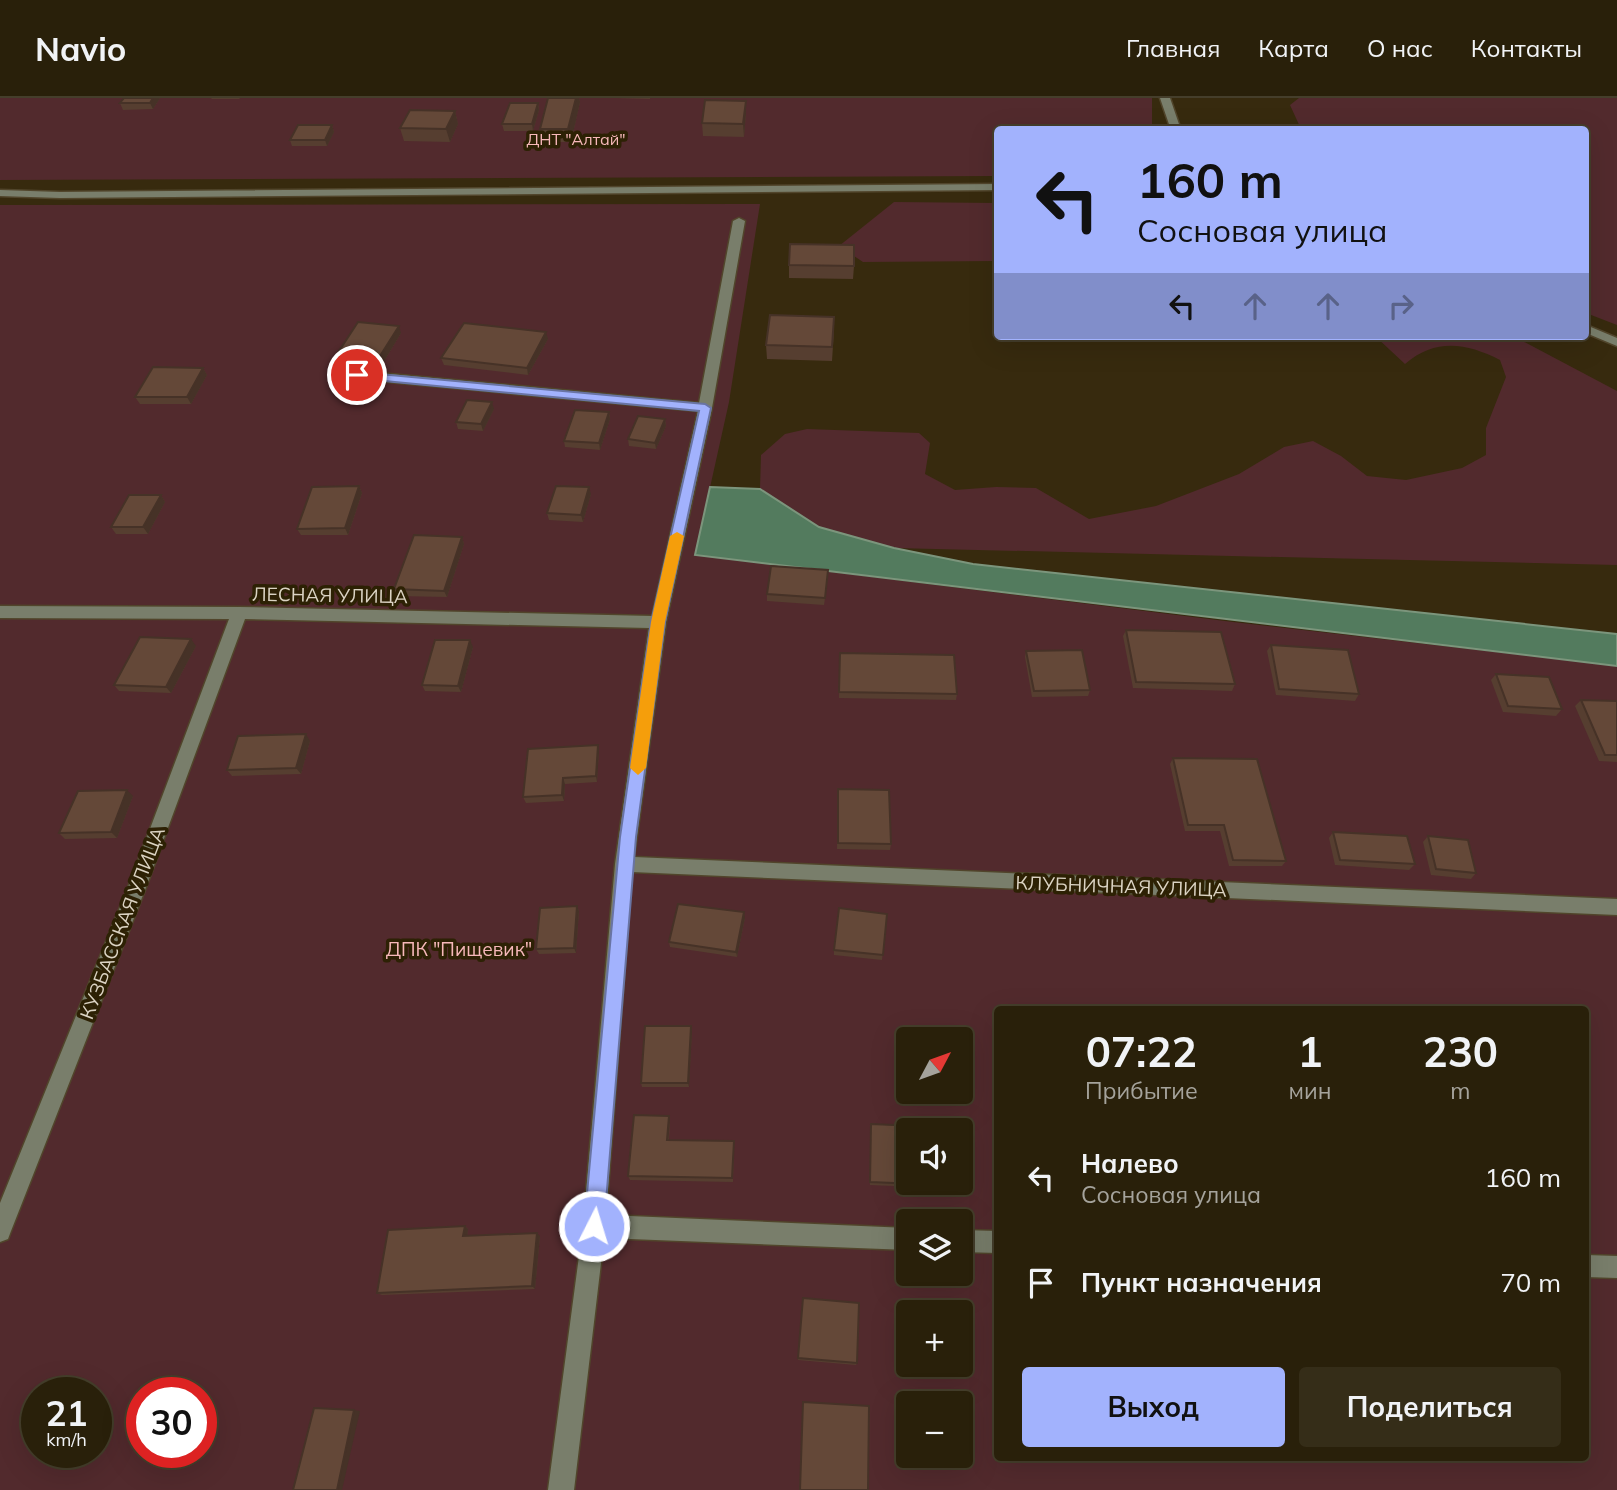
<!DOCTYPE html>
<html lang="ru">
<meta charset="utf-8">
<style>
body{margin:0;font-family:Mulish,sans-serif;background:#352d18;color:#f1f3f6;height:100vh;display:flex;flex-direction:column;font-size:26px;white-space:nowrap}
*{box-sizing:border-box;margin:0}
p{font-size:23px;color:#a5a39c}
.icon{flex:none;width:38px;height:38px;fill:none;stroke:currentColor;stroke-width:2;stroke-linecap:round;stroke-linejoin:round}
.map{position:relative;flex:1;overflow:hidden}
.details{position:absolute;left:994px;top:908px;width:595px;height:455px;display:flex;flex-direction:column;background:#29200a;border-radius:7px;box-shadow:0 7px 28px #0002,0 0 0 2px #453e2b}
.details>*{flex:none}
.hud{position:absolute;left:994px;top:28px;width:595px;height:214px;border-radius:7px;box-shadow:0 7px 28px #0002,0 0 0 2px #453e2b;background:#a2b2fd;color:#111;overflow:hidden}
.needle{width:46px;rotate:49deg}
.controls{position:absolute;left:896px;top:929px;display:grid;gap:14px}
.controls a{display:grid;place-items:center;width:77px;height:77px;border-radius:7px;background:#29200a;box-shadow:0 7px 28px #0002,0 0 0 2px #453e2b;font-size:35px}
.speed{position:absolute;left:21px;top:1279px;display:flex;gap:14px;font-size:35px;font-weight:700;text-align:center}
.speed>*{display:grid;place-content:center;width:91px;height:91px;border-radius:50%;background:#29200a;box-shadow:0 7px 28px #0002,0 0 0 2px #453e2b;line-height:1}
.speed small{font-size:18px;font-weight:400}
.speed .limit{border:10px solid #d22;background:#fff;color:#111}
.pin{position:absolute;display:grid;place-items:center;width:60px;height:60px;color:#fff;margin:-30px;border:4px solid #fff;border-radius:50%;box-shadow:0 2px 7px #0007}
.me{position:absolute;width:77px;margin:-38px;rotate:5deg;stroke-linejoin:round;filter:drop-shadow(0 0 5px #0008)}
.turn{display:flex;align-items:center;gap:24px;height:147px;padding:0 28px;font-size:32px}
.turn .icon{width:91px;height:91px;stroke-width:2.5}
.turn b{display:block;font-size:49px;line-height:60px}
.lanes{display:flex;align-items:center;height:66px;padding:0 28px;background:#0003;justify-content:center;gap:35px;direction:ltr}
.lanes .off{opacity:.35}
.eta{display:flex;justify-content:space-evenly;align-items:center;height:119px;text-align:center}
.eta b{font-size:42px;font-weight:700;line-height:49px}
.button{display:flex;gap:14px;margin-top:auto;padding:14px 28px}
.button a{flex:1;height:80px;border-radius:7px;background:#a2b2fd;color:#111;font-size:28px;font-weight:700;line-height:80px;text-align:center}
.button a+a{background:#352d18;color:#f1f3f6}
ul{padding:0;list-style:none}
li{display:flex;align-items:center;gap:21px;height:105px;padding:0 28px}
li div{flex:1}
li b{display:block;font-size:26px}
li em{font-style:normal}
header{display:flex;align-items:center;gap:42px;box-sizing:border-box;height:98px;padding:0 35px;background:#29200a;border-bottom:2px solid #453e2b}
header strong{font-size:33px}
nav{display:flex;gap:38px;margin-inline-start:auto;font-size:24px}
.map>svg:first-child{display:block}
.green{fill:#522a2d;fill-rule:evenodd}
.water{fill:#537b5e;stroke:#7c957c;stroke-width:2}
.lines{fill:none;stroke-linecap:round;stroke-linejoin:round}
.minor-casing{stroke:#51452b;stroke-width:3}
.minor{fill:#797e6b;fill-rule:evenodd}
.wall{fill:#563e30}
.shaded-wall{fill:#463227}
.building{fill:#644838;stroke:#463227;stroke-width:2}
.route{fill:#a2b2fd;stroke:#6974a4;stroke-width:2}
.slow{fill:#f59e0b}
.labels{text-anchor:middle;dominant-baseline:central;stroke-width:7;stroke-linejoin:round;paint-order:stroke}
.far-park-label{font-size:16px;fill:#f7b8ba;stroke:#2d2104}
.street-label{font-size:19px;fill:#dbd3c3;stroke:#2d2104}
.park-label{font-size:19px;fill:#f7b8ba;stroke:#2d2104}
</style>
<header>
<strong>Navio</strong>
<nav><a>Главная</a><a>Карта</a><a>О нас</a><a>Контакты</a></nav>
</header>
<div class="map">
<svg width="1617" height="1392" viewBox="0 0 1617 1392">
<rect width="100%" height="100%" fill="#372a0e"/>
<!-- green -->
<path class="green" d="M0,0h1152v31l-154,1 -1,46 -997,4z
M1299,0h318v227l-31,-12v-183l-285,-1 -11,-24z
M894,104l103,1v58l-134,1 -24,-16z
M760,106l-31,198 -34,153 538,67 384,44v824h-1617v-1285zM998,912h588v448h-588zM908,942h53v52h-53zM908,1032h53v53h-53zM908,1124h53v52h-53zM908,1214h53v53h-53zM37,1295h59v59h-59zM142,1295h59v59h-59zM908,1306h53v52h-53z
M1375,238h138l104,55v174l-723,-17 -75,-21 -59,-38 1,-34 24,-21 22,-5 112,4 11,10 -5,31 30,16 41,-3 40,1 53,31 67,-13 83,-32 45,-27 29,-6 28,15 26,20 39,4 56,-12 24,-13v-27l20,-51 -6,-17c-34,-17 -64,-22 -95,4z"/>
<!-- water -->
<path class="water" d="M710,389l50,2 59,38 75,21 79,16 644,70v32l-922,-111z"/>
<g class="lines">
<defs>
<path id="minor" d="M1160,0h10l11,32h-10z
M998,86v6l-938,8 -60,-2v-6l60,2z
M739,120l6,3 -33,187 -46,214 -32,235 983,42v16l-985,-43 -26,343 302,13v22l-304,-12 -30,252h-26l35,-264 32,-362 34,-236 -404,-9 -100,271 -134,341 -3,8 -8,3v-39l127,-313 102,-271 -229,-1v-12l239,1 413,9 46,-205 -341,-32 -6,-4 6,-4 342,32 34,-182z
M1586,227l31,13v8l-31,-13z
M961,1132l37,1v22l-37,-1z
M1586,1157l31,1v22l-31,-1z"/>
</defs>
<!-- minor casing -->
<use href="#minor" class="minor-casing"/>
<!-- minor -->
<use href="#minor" class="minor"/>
</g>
<!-- wall -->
<path class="wall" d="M124,0h36l-7,11 -30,1 -3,-7z
M211,0h29l-1,1h-27z
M548,0h31l1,4 -9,40h-29l-2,-13z
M615,0h35v1z
M746,3v12l-2,24 -41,-1 -1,-13z
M538,5l1,7 -6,21h-29l-2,-7z
M455,13l3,13 -8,18 -46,-1 -4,-13z
M332,27l2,7 -7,14h-35l-2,-6z
M789,167l65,1 -1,13 -64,-1z
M834,232l-2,31 -65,-2 -1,-14z
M401,235l-18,30 -42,-5 -2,-7z
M548,241l-20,36 -84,-10 -3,-7z
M203,270l4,7 -16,29h-51l-5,-7z
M494,311l-11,22 -25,-2 -2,-7z
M609,314l1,7 -10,31 -35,-3 -1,-6z
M665,321l1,7 -10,23 -27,-3 -1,-7z
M359,388l3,7 -14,42h-47l-4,-6z
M591,396l-8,28 -34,-2 -2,-7z
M161,397l4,7 -17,32h-32l-5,-7z
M462,439l2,7 -17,53 -50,-1 -3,-7z
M828,479l-4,28 -57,-4v-7z
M1126,532l109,54 -3,7 -99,-3 -10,-52z
M1271,547l88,49 -4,7 -79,-6 -9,-44z
M196,548l-25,47 -52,-2 -5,-6z
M473,549l-12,45 -36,-1 -3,-6z
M1026,553l64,39 -2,6 -56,1 -7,-40z
M840,555l117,41 -1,6 -117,-2z
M1496,576l66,35 -6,7 -53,-4 -12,-32z
M1581,602l36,1v61l-18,-1 -24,-55z
M310,643l-9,33 -69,2 -5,-6z
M598,647l1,6 -2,31 -32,2 -1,17 -38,2 -3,-6z
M1173,660l113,103 -4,5h-53l-9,-35h-35l-15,-67z
M838,691l53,55 -1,6 -53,-1z
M133,698l-16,42 -52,1 -6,-6z
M1333,734l82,32 -6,6 -74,-5 -6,-27z
M1428,738l48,37 -5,6 -40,-4 -8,-33z
M577,808l2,5 -3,42 -37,1 -3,-5z
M887,816l-5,46 -48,-5v-5z
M745,820l-8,39 -67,-10 -1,-5z
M691,928l1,5 -3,56h-47l-1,-4z
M670,1022l-1,20 65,1 -1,41 -103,-2 -2,-4z
M871,1026l47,59 -2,4 -46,-2z
M465,1128l3,3 -1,7h73l-5,53 -153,6 -5,-2z
M803,1200l54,65 -1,2 -58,-5z"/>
<!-- shaded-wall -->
<path class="shaded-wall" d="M153,0h7l-7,11 -3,-6z
M576,0h3l1,4 -9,40 -3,-13z
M746,3v12l-2,24 -1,-13z
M538,5l1,7 -6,21 -1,-7z
M455,13l3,13 -8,18 -4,-13z
M332,27l2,7 -7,14 -2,-6z
M399,228l2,7 -18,30 -3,-7z
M546,234l2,7 -20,36 -1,-7z
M203,270l4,7 -16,29 -4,-7z
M492,304l2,7 -11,22 -2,-7z
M609,314l1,7 -10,31 -1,-7z
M665,321l1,7 -10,23 -1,-6z
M359,388l3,7 -14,42 -3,-7z
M589,389l2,7 -8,28 -2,-7z
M161,397l4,7 -17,32 -5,-7z
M462,439l2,7 -17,53 -3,-6z
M191,541l5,7 -25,47 -5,-6z
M470,542l3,7 -12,45 -3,-6z
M306,636l4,7 -9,33 -5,-6z
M598,647l1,6 -2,31 -1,-6z
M563,680l2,6 -1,17 -2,-6z
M127,692l6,6 -16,42 -6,-6z
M577,808l2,5 -3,42 -2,-5z
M744,814l1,6 -8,39 -1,-5z
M691,928l1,5 -3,56 -1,-4z
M669,1018l1,4 -2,24 -1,-4z
M465,1128l3,3 -1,10 -4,-3z
M537,1135l3,3 -5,53 -3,-3z
M354,1312l6,1 -18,79h-5z"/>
<!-- building -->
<path class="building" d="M124,0h29l-3,5h-30z
M548,0h28l-8,31h-28z
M705,2l41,1 -3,23 -41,-1z
M510,5h28l-6,21h-30z
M410,12l45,1 -9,18 -46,-1z
M298,27h34l-7,15h-35z
M790,146l64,1v21l-65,-1z
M770,217l64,2 -2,30 -66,-2z
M358,224l41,4 -19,30 -41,-5z
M464,225l82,9 -19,36 -86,-10z
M153,269l50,1 -16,29h-52z
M467,302l25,2 -11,22 -25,-2z
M575,312l34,2 -10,31 -35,-2z
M638,318l27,3 -10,24 -27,-4z
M359,388l-14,42 -48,1 15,-42z
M556,388l33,1 -8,28 -34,-2z
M129,397h32l-18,32h-32z
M414,437l48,2 -18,54 -50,-2z
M771,468l57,4 -3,28 -58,-4z
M1126,532l95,2 14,52 -99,-2z
M140,539l51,2 -25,48 -52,-2z
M435,542h35l-12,46 -36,-1z
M1271,547l77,5 11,44 -80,-5z
M1082,552l8,40 -56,1 -8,-40z
M840,555l114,2 3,39 -118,-2z
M1496,576l53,3 13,32 -54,-3z
M1581,602l36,1v54h-12z
M306,636l-10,34 -69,2 11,-34z
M598,647l-2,31 -33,2 -1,17 -39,2 5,-48z
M1173,660l84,1 29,102 -53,-1 -9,-35h-36z
M838,691l51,1 2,54 -53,-1z
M127,692l-16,42 -52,1 19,-42z
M1333,734l74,4 8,28 -75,-4z
M1428,738l40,4 8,33 -40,-4z
M678,806l66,8 -8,40 -67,-10z
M577,808l-3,42 -38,1 4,-41z
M839,810l48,6 -4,41 -49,-5z
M645,928h46l-3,57h-47z
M634,1017l35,1 -2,24 67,1 -2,37 -104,-2z
M871,1026l46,2v4h-9v53h10v1l-48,-2z
M465,1128l-2,10 74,-3 -5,53 -155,7 11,-63z
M803,1200l56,5 -2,60 -59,-5z
M803,1304l66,4 -1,84h-68z
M314,1310l40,2 -17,80h-44z"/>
<!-- route -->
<path class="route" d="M357,274l348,32 6,4 -46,214 -29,215 -32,389 -3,7 -7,3 -7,-3 -3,-7 36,-389 31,-215 48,-211 -346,-33v-5z"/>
<!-- slow -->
<path class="slow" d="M677,434l7,4 -19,86 -19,146 -8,7 -8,-7 21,-146 19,-86z"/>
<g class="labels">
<!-- far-park labels -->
<g class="far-park-label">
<text x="576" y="41">ДНТ "Алтай"</text>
</g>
<!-- street labels -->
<g class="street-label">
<text transform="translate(330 497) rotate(1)">ЛЕСНАЯ УЛИЦА</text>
<text transform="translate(1121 788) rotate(2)">КЛУБНИЧНАЯ УЛИЦА</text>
<text transform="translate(122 825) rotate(-69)">КУЗБАССКАЯ УЛИЦА</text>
</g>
<!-- park labels -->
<g class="park-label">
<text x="459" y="851">ДПК "Пищевик"</text>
</g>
</g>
</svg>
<div class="controls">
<a><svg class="needle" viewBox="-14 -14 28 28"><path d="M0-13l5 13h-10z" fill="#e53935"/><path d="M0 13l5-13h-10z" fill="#a5a39c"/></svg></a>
<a><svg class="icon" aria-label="sound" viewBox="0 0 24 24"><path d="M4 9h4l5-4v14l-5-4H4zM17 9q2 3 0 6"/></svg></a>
<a><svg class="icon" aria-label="layers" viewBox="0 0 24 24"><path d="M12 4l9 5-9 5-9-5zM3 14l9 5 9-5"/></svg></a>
<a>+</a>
<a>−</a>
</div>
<div class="speed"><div>21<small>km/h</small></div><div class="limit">30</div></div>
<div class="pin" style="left:357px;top:277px;background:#d93025"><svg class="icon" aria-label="arrive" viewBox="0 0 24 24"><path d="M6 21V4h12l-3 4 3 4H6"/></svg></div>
<svg class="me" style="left:594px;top:1128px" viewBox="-20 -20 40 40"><circle r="17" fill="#a2b2fd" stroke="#fff" stroke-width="3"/><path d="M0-11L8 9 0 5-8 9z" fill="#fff"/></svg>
<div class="hud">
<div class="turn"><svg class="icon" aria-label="left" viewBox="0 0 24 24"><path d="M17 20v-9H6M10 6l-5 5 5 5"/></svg><div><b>160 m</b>Сосновая улица</div></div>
<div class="lanes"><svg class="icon" aria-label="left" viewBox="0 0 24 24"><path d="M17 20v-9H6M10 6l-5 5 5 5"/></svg><svg class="icon off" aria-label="ahead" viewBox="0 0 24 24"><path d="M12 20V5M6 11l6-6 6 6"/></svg><svg class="icon off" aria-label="ahead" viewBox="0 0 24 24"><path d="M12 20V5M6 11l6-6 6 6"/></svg><svg class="icon off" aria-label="right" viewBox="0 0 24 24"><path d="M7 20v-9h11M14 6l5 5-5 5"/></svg></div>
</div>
<section class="details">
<div class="eta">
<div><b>07:22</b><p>Прибытие</p></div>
<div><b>1</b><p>мин</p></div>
<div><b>230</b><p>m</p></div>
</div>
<ul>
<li><svg class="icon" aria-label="left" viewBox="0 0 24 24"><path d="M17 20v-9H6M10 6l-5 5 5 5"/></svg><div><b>Налево</b><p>Сосновая улица</p></div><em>160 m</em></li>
<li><svg class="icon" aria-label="arrive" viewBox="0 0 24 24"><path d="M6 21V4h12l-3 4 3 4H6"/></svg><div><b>Пункт назначения</b></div><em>70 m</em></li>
</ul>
<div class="button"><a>Выход</a><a>Поделиться</a></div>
</section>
</div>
